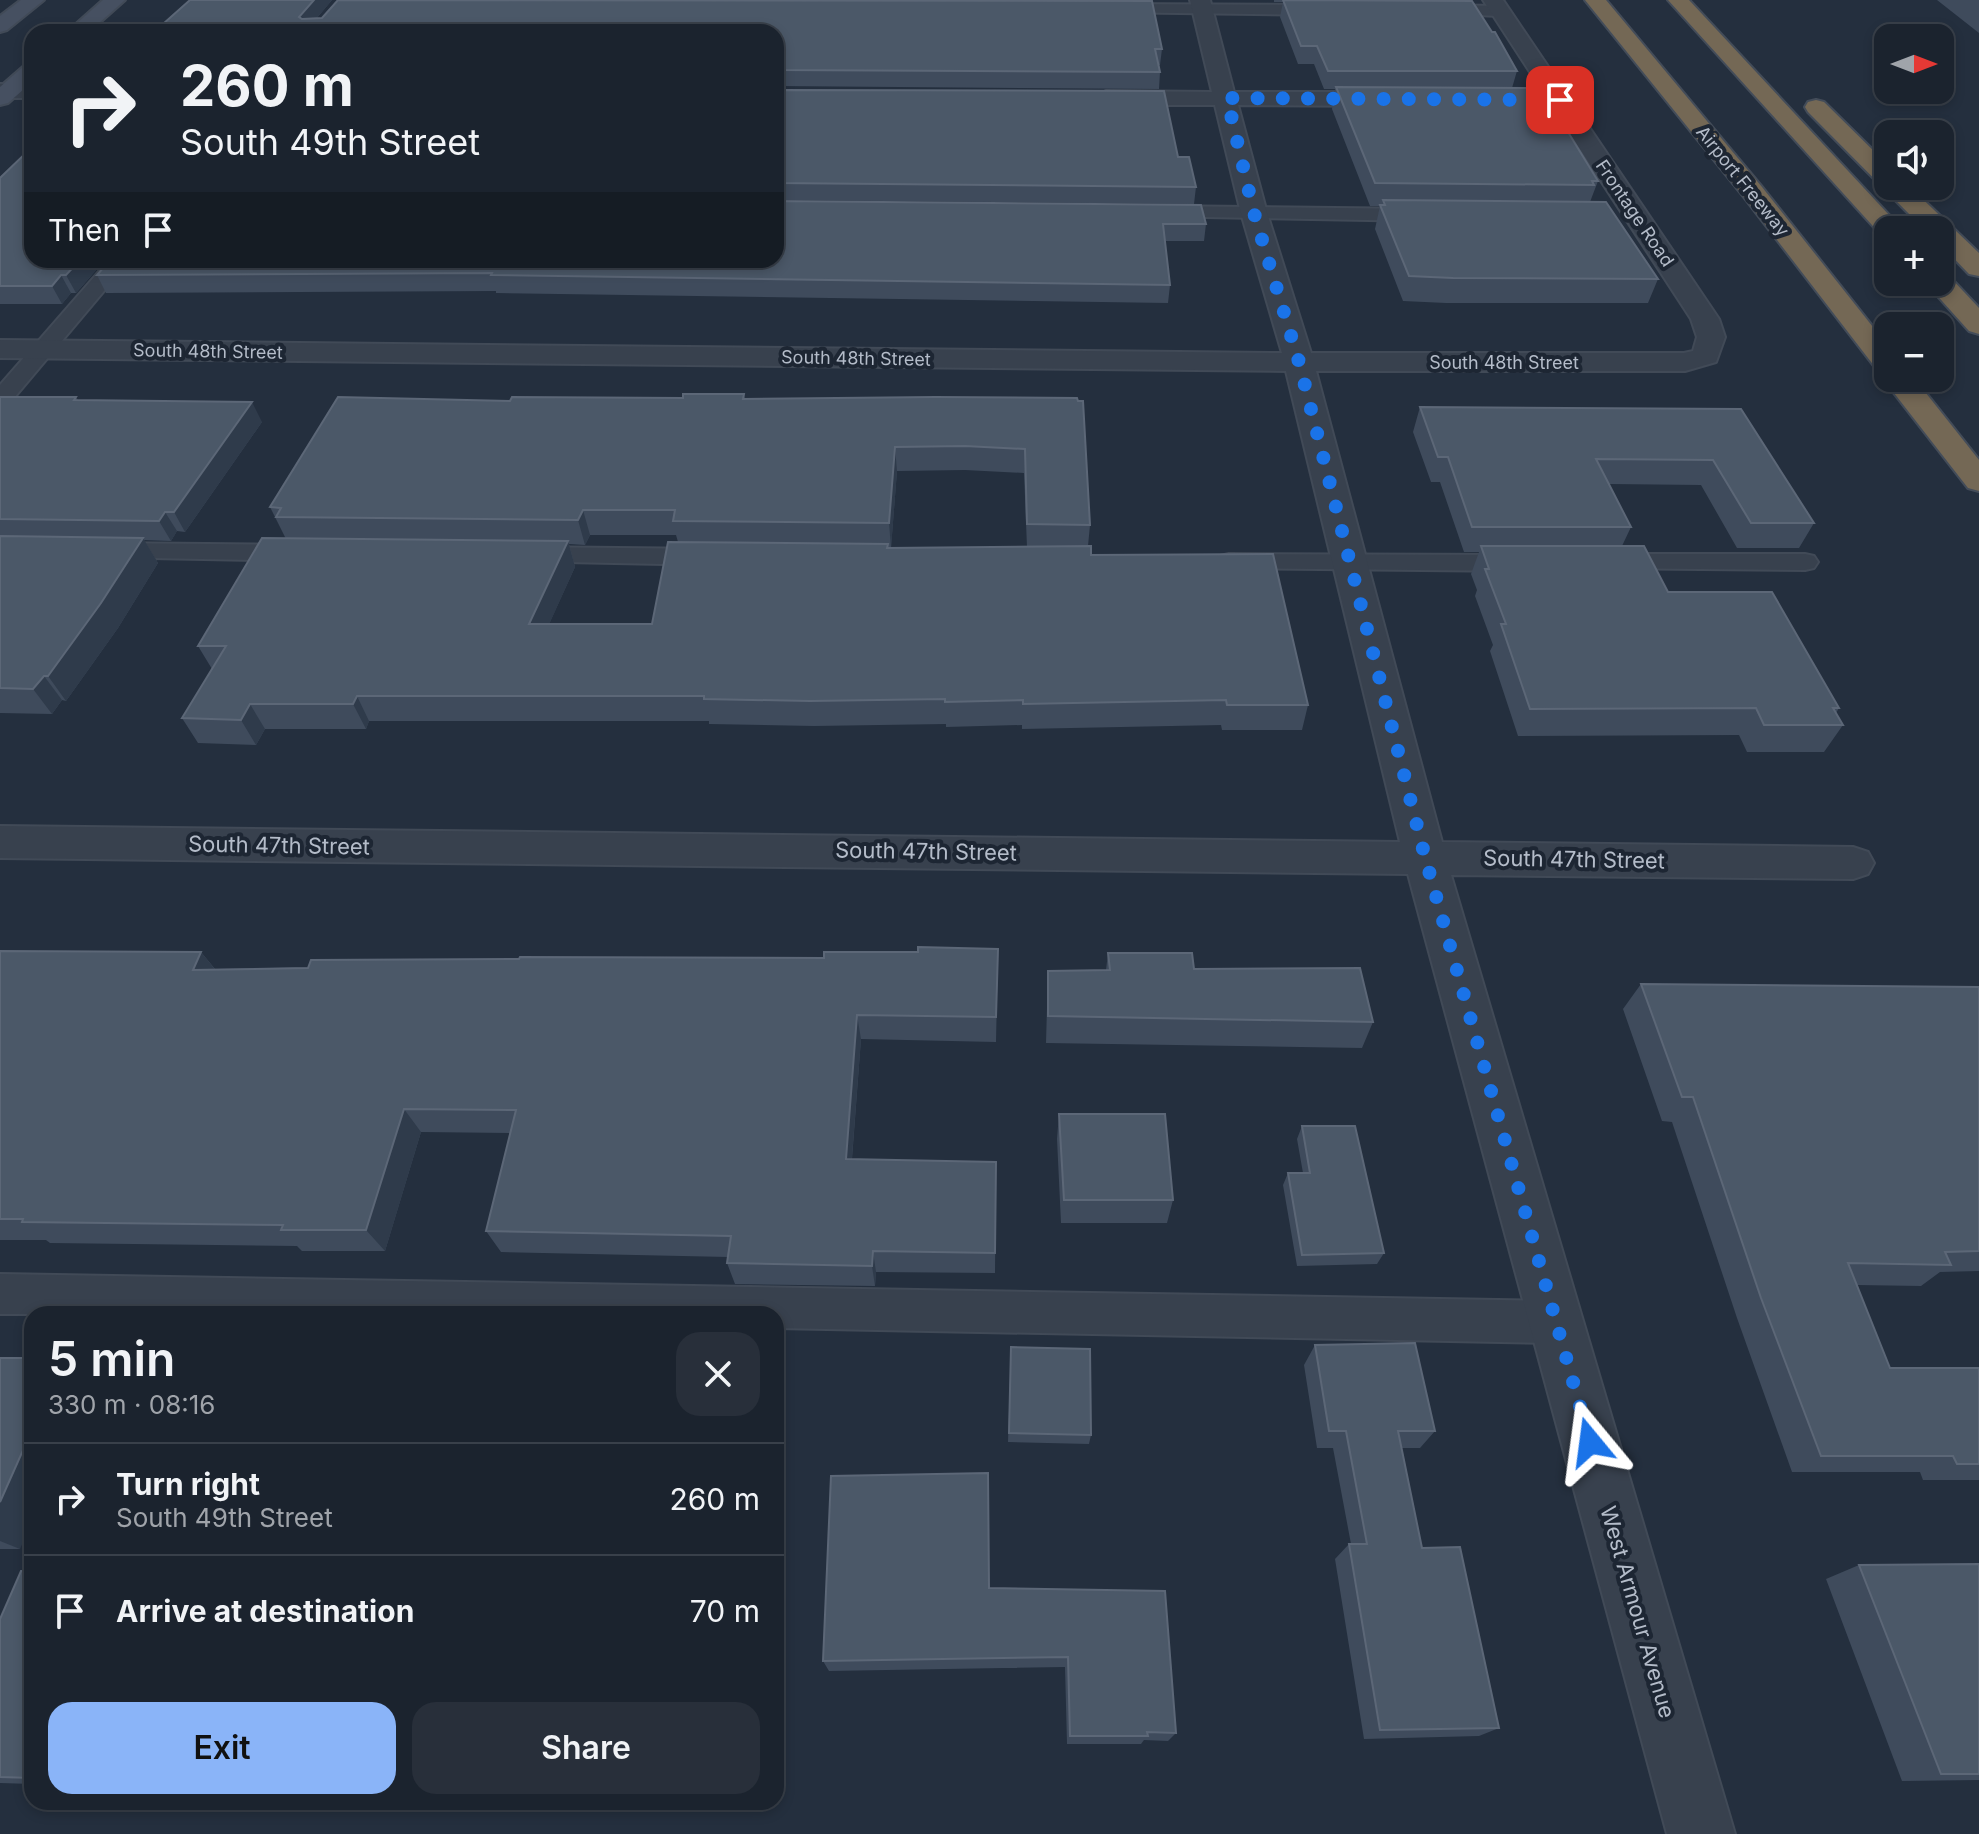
<!DOCTYPE html>
<meta charset="utf-8">
<style>
body{margin:0;font-family:Inter,sans-serif;background:#282f3a;color:#f1f3f6;height:100vh;display:flex;flex-direction:column;font-size:30px;white-space:nowrap}
*{box-sizing:border-box;margin:0}
p{font-size:26px;color:#a0a4aa}
.icon{flex:none;width:44px;height:44px;fill:none;stroke:currentColor;stroke-width:2;stroke-linecap:round;stroke-linejoin:round}
.map{position:relative;flex:1;overflow:hidden}
.side{position:absolute;left:24px;top:1306px;width:760px;height:504px;display:flex;flex-direction:column;background:#1b232e;border-radius:24px;box-shadow:0 4px 12px #0003,0 0 0 2px #39404a}
.side>*{flex:none}
.guide{position:absolute;left:24px;top:24px;width:760px;height:244px;border-radius:24px;box-shadow:0 4px 12px #0003,0 0 0 2px #39404a;background:#1b232e;color:#f1f3f6;overflow:hidden}
.needle{width:52px;rotate:90deg}
.controls{position:absolute;left:1874px;top:24px;display:grid;gap:16px}
.controls a{display:grid;place-items:center;width:80px;height:80px;border-radius:16px;background:#1b232e;box-shadow:0 4px 12px #0003,0 0 0 2px #39404a;font-size:40px}
.pin{position:absolute;display:grid;place-items:center;width:68px;height:68px;color:#fff;margin:-34px;border-radius:16px;box-shadow:0 4px 12px #0006}
.me{position:absolute;width:88px;margin:-44px;rotate:344deg;stroke-linejoin:round;filter:drop-shadow(0 0 6px #0008)}
.turn{display:flex;align-items:center;gap:28px;height:168px;padding:0 24px;font-size:36px}
.turn .icon{width:104px;height:104px;stroke-width:2.5}
.turn b{display:block;font-size:56px;line-height:68px}
.then{display:flex;align-items:center;height:76px;padding:0 24px;background:#0003;gap:16px;font-size:30px}
.round{display:grid;place-items:center;flex:none;width:84px;height:84px;border-radius:24px;background:#282f3a}
.summary{display:flex;align-items:center;justify-content:space-between;height:136px;padding:0 24px}
h1{font-size:48px;font-weight:600;line-height:60px}
.button{display:flex;gap:16px;margin-top:auto;padding:16px 24px}
.button a{flex:1;height:92px;border-radius:24px;background:#8ab4f8;color:#111;font-size:32px;font-weight:600;line-height:92px;text-align:center}
.button a+a{background:#282f3a;color:#f1f3f6}
ul{padding:0;list-style:none}
li{display:flex;align-items:center;gap:24px;height:112px;padding:0 24px;border-top:2px solid #39404a}
li div{flex:1}
li b{display:block;font-size:30px}
li em{font-style:normal}
.map>svg:first-child{display:block}
.lines{fill:none;stroke-linecap:round;stroke-linejoin:round}
.lane-casing{stroke:#414a57;stroke-width:4}
.street-casing{stroke:#414a57;stroke-width:4}
.secondary-casing{stroke:#414a57;stroke-width:4}
.highway-casing{stroke:#434c59;stroke-width:4}
.lane{fill:#38414e;fill-rule:evenodd}
.street{fill:#38414e;fill-rule:evenodd}
.secondary{fill:#465061;fill-rule:evenodd}
.highway{fill:#746855;fill-rule:evenodd}
.wall{fill:#3f4b5c;fill-rule:evenodd}
.shaded-wall{fill:#2f3b4b}
.building{fill:#4b5868;stroke:#5c6777;stroke-width:2}
.route{stroke:#1a73e8;stroke-width:14;stroke-dasharray:0 25.2}
.labels{text-anchor:middle;dominant-baseline:central;stroke-width:8;stroke-linejoin:round;paint-order:stroke}
.far-street-label{font-size:18px;fill:#b4bcc9;stroke:#1d2633}
.street-label{font-size:22px;fill:#b4bcc9;stroke:#1d2633}
</style>
<div class="map">
<svg width="1979" height="1834" viewBox="0 0 1979 1834">
<rect width="100%" height="100%" fill="#242f3e"/>
<g class="lines">
<defs>
<path id="lane" d="M1108,4l219,1 8,5 -8,5 -224,-3 -3,-3z
M1432,5l68,1 8,5 -8,5 -73,-3v-6z
M1157,206l267,3 10,6 -10,6 -274,-5 -3,-4z
M109,260h21l-122,145 -8,2v-22z
M106,543l195,2 9,2 4,6 -4,6 -9,2 -204,-4 -4,-6 4,-6z
M525,547l188,2 9,2 4,6 -4,6 -9,2 -197,-4 -4,-6 4,-6z
M1229,554l292,1 9,2 4,6 -4,6 -9,2 -301,-3 -4,-6 4,-6z
M1605,554h200l9,2 4,6 -4,6 -9,2 -209,-2 -4,-6 4,-6z
M0,1274l1556,27 15,6 6,15 -6,15 -15,6 -780,-15v-14h-776z"/>
<path id="street" d="M1190,0h20l24,92h159l11,7 -11,7 -155,-1 29,108 44,140h373l9,-2 4,-14 -6,-18 -208,-319h20l216,319 6,18 -9,25 -31,9h-369l126,471 411,5 15,5 6,11 -6,11 -15,5 -402,-4 284,959h-68l-259,-960 -1408,-16v-32l1400,16 -114,-471 -1286,-13v-18l1282,13 -41,-140 -26,-108h-109l-11,-7 11,-7 106,1z
M0,84h32v14h-32z"/>
<path id="secondary" d="M21,0h23l-37,30 -7,2v-16z
M103,0h22l-36,32h-22z
M32,64v18l-24,21 -8,2v-18l24,-21z"/>
<path id="highway" d="M1585,0h21l156,187 126,159v32h26l65,82v31l-11,-3 -81,-104 -4,-6 3,-5 -8,-2 -134,-174z
M1668,0h21l214,230h-15v7l-7,-2z
M1816,100l8,2 64,63v21h21l70,67v23l-10,-2 -29,-30v-14h-15l-117,-118 -3,-5 3,-5z
M1940,274l9,2 30,32v26l-10,-3 -44,-49h15z"/>
</defs>
<!-- lane casing -->
<use href="#lane" class="lane-casing"/>
<!-- street casing -->
<use href="#street" class="street-casing"/>
<!-- secondary casing -->
<use href="#secondary" class="secondary-casing"/>
<!-- highway casing -->
<use href="#highway" class="highway-casing"/>
<!-- lane -->
<use href="#lane" class="lane"/>
<!-- street -->
<use href="#street" class="street"/>
<!-- secondary -->
<use href="#secondary" class="secondary"/>
<!-- highway -->
<use href="#highway" class="highway"/>
</g>
<!-- wall -->
<path class="wall" d="M190,0h142l-16,19 6,-1 16,-18h808l16,49 -2,16h-1l1,7 -1,17 -383,-3v-54h-622z
M1274,0h184l59,71 -5,17 34,31 52,62 -8,21 68,77 -10,24h-202l-43,-2 -28,-72 5,-23h-10l-38,-97 3,-20h-11l-10,-25h-16l-18,-47 3,-15h-9z
M1937,0h42v33z
M776,90l402,67 18,30 -2,17 -418,-4z
M0,178l32,82h73l-29,33h-5l-9,11h-62z
M776,201l430,23 -2,17h-39l5,44 -2,18 -672,-10v-2l-390,2 -9,-18z
M744,394l1,5 332,-1 13,127 -2,21 3,9 217,150 -6,25h-80l-1,-5 -199,4v-4l-76,2v-3l-132,2 -105,-2v-3h-340l-3,8h-101l-9,16 -58,-2 -16,-25 30,-49 -14,-23 88,-107 -16,-32 240,-106 173,-3zM965,470l59,3 3,74 -136,1 6,-77zM590,535h86l2,7 -26,82h-103l26,-57 -6,-23 16,1z
M0,397h76l2,3 184,22 -77,110 -8,-1 -6,10 -27,-1 14,23 -40,65 -52,73 -4,-1 -10,14 -52,-1z
M1420,407l321,2 73,114 -15,25h-62l-36,-63 -92,-1 22,43 -9,19 46,46 171,116 -3,5 7,12 -19,27h-77l-8,-17 -221,1 -28,-85 3,-6 -18,-49 2,-6 -6,-16 8,-22h-15l-24,-70h-9l-18,-50z
M998,949l-2,93 -135,-3 -9,120 144,3 -1,111 -119,-1 -1,14 -140,-2 -8,-21 1,-6 -227,-5 -15,-21 25,-98 -90,-1 -36,119h-83l-5,-5 -247,-3 -4,-3h-46v-289l201,1 14,17 609,-11z
M1108,953l86,16 179,53 -11,26 -316,-5 2,-72 58,-1z
M1641,984l338,3v284l-39,1 -19,14 -64,-1 33,83h89v112h-56l-3,-8h-128l-55,-154 -65,-196 -10,-1 -39,-112z
M1059,1114l114,86 -6,23h-106l-4,-84z
M1302,1126l82,127 -7,11 -80,2 -14,-81 5,-12h15l-6,-34z
M1315,1345l120,86 -15,17h-18l20,100 77,180 -20,8 -115,3 -29,-180 14,-15h2l-18,-96h-16l-13,-83z
M1011,1347l80,88 -2,9 -81,-2z
M0,1358l20,191h-20z
M1979,1564v216l-77,1 -76,-202 33,-14z
M32,1571v213l-32,-1v-164z
M989,1588l187,145 -8,8 -24,-1 -3,4h-74l-2,-77 -236,4 -6,-10z"/>
<!-- shaded-wall -->
<path class="shaded-wall" d="M314,0h18l-27,32 -6,-15z
M80,260h25l-29,33 -10,-18z
M61,275l10,18 -9,11 -10,-18z
M252,402l10,20 -77,110 -11,-20z
M895,447l2,24 -6,77 -2,-25z
M583,510l7,25 -5,10 -7,-25z
M165,512l12,19 -6,10 -12,-20z
M143,538l15,25 -40,65 -52,73 -18,-25z
M568,541l7,26 -37,82 -9,-25z
M44,676l18,24 -10,14 -19,-25z
M357,696l12,25 -3,8 -13,-25z
M250,704l15,25 -9,16 -15,-25z
M201,952l20,25 -28,-7z
M857,1015l4,24 -11,143 -4,-23z
M404,1109l17,23 -36,119 -19,-21z
M873,1251l3,21 -1,14 -3,-20z
M32,1430v92l-12,27 -20,-8v-39z"/>
<!-- building -->
<path class="building" d="M190,0h124l-15,17 3,2 20,-1 16,-18 814,1 10,48h-7l5,23 -384,-2v-38h-622z
M1283,0l189,1 20,31h3l22,39h-189l-11,-25h-16z
M1336,87l193,1 17,31h14l38,62h-6l2,4 -219,-2z
M776,90l388,1 14,66h11l7,30 -420,-4z
M32,147v113h48l-14,15h-5l-9,11h-52v-108z
M1383,200l223,2 52,77 -205,-1 -44,-2 -29,-71h5z
M776,201l425,4 5,19h-43l7,61 -679,-10 1,-2 -395,2 13,-15h666z
M683,394h61l-1,5 192,-2 142,1 1,3h5l7,124 -63,-1 -2,-75 -60,-3 -70,1 -6,76 -216,-2 2,-11h-92l-5,10 -302,-3 5,-9 -11,-1 68,-110 172,4 2,-4 171,1z
M0,397h76l-2,3 178,2 -78,110h-9l-6,9 -159,-2z
M1420,407l321,2 73,114h-63l-38,-63 -117,-1 35,68h-159l-24,-70h-10z
M0,536l143,2 -42,65 -53,73h-4l-11,13 -33,-1z
M262,538l306,3 -39,83h123l16,-82 220,2 -1,4 204,-2v9l182,-1 35,151h-81l-1,-5 -203,4v-4l-78,2v-3l-135,2 -106,-2v-3h-347l-4,8h-103l-9,16 -59,-2 44,-72h-28z
M1481,546h163l24,46h104l67,116h-6l10,17h-79l-8,-17 -226,1 -29,-85h5l-21,-55h4z
M918,947l80,2 -2,68 -139,-2 -11,144 150,3 -1,91 -122,-2 -1,15 -145,-3 4,-27 -245,-5 30,-121 -112,-1 -38,121h-85l2,-5 -261,-3 1,-3h-23v-268l201,1 -8,18 115,-2 3,-8 208,-1 1,-2 304,1v-6h94z
M1108,953h84l2,16 166,-1 13,54 -325,-6v-45l62,-1z
M1641,984l338,3v264l-34,1 6,13 -103,-2 42,105h89v96h-22l-4,-8h-132l-60,-158 -68,-201h-11z
M1059,1114h106l8,86h-109z
M1302,1126h53l29,127 -82,2 -14,-82h22z
M1415,1343l20,88h-37l24,117 38,-1 39,181 -119,2 -31,-186h18l-21,-113h-17l-14,-86z
M1011,1347l79,2 1,86 -82,-2z
M0,1358h32v72l-32,72z
M988,1473l1,115 176,3 11,142 -29,-1 1,4h-78l-2,-79 -245,4 8,-185z
M1979,1564v210h-38l-82,-209z
M21,1571h11v207l-32,-1v-158z"/>
<g class="lines">
<!-- route -->
<path class="route" d="M1560,100l-333,-2 27,115 45,149 126,495 165,585"/>
</g>
<g class="labels">
<!-- far-street labels -->
<g class="far-street-label">
<text transform="translate(1743 181) rotate(51)">Airport Freeway</text>
<text transform="translate(1635 213) rotate(56)">Frontage Road</text>
<text transform="translate(208 351) rotate(1)">South 48th Street</text>
<text transform="translate(856 358) rotate(1)">South 48th Street</text>
<text x="1504" y="362">South 48th Street</text>
</g>
<!-- street labels -->
<g class="street-label">
<text transform="translate(279 845) rotate(1)">South 47th Street</text>
<text transform="translate(926 851) rotate(1)">South 47th Street</text>
<text transform="translate(1574 859) rotate(1)">South 47th Street</text>
<text transform="translate(1638 1612) rotate(74)">West Armour Avenue</text>
</g>
</g>
</svg>
<div class="controls">
<a><svg class="needle" viewBox="-14 -14 28 28"><path d="M0-13l5 13h-10z" fill="#e53935"/><path d="M0 13l5-13h-10z" fill="#a0a4aa"/></svg></a>
<a><svg class="icon" aria-label="sound" viewBox="0 0 24 24"><path d="M4 9h4l5-4v14l-5-4H4zM17 9q2 3 0 6"/></svg></a>
<a>+</a>
<a>−</a>
</div>
<div class="pin" style="left:1560px;top:100px;background:#d93025"><svg class="icon" aria-label="arrive" viewBox="0 0 24 24"><path d="M6 21V4h12l-3 4 3 4H6"/></svg></div>
<svg class="me" style="left:1590px;top:1442px" viewBox="-20 -20 40 40"><path d="M0-17L14 15 0 8-14 15z" fill="#1a73e8" stroke="#fff" stroke-width="4"/></svg>
<div class="guide">
<div class="turn"><svg class="icon" aria-label="right" viewBox="0 0 24 24"><path d="M7 20v-9h11M14 6l5 5-5 5"/></svg><div><b>260 m</b>South 49th Street</div></div>
<div class="then">Then<svg class="icon" aria-label="arrive" viewBox="0 0 24 24"><path d="M6 21V4h12l-3 4 3 4H6"/></svg></div>
</div>
<section class="side">
<div class="summary"><div><h1>5 min</h1><p>330 m · 08:16</p></div><a class="round"><svg class="icon" aria-label="close" viewBox="0 0 24 24"><path d="M6 6l12 12M18 6L6 18"/></svg></a></div>
<ul>
<li><svg class="icon" aria-label="right" viewBox="0 0 24 24"><path d="M7 20v-9h11M14 6l5 5-5 5"/></svg><div><b>Turn right</b><p>South 49th Street</p></div><em>260 m</em></li>
<li><svg class="icon" aria-label="arrive" viewBox="0 0 24 24"><path d="M6 21V4h12l-3 4 3 4H6"/></svg><div><b>Arrive at destination</b></div><em>70 m</em></li>
</ul>
<div class="button"><a>Exit</a><a>Share</a></div>
</section>
</div>
